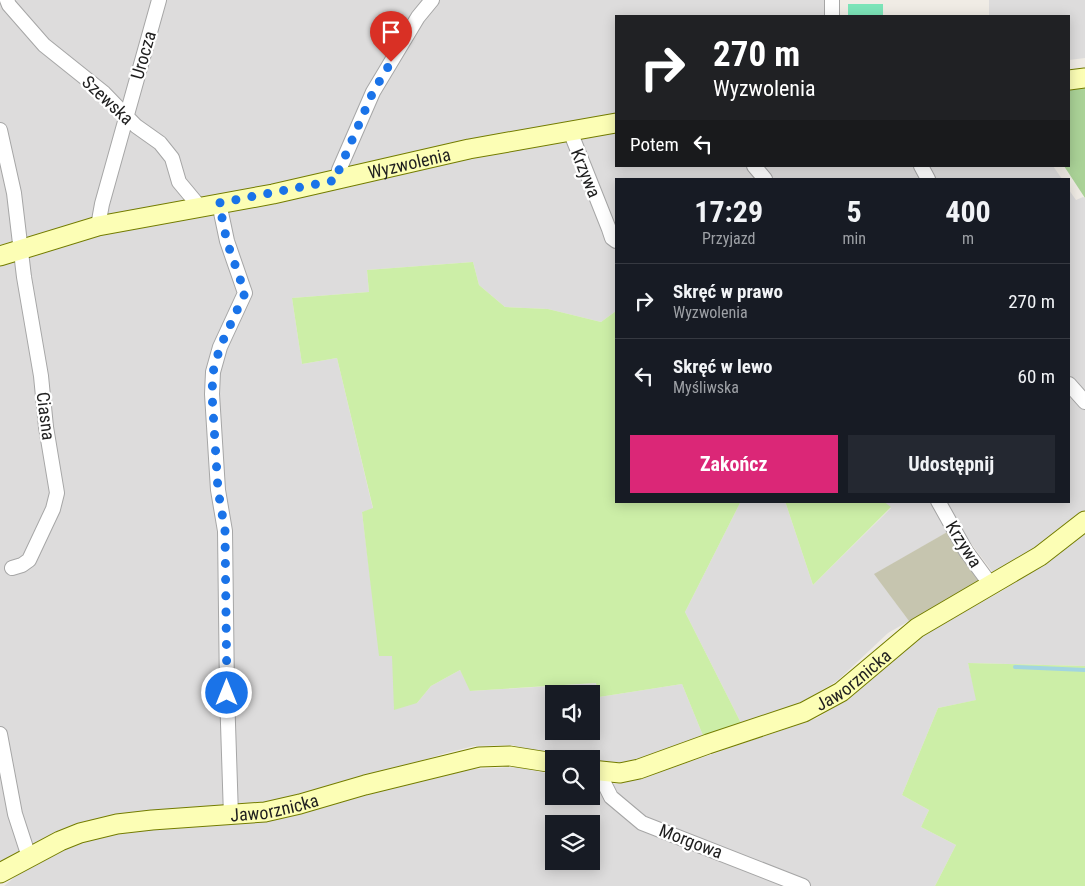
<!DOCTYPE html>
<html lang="pl">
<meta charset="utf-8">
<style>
body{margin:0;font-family:"Roboto Condensed",sans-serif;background:#242831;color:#f1f3f6;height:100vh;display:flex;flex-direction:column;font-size:19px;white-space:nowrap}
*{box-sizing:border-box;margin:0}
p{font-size:16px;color:#9ea1a6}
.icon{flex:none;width:28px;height:28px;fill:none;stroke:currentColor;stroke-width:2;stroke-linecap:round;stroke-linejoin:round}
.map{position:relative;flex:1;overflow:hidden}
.side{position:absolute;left:615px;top:178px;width:455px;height:325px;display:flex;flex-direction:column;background:#171b24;border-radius:0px;box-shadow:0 2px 12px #0003}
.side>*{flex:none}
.top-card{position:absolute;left:615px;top:15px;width:455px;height:152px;border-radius:0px;box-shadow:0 2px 12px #0003;background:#202124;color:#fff;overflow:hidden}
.fabs{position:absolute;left:545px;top:685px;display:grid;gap:10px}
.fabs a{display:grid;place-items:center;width:55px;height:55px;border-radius:0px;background:#171b24;box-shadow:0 2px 12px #0003;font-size:25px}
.pin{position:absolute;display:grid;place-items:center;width:42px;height:42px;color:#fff;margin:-51px -21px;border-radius:50% 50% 50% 0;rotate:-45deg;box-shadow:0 0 5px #0007}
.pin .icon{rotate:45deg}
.me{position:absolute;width:55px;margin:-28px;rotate:0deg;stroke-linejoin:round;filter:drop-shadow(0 0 4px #0008)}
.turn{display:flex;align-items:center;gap:18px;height:105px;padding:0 15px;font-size:22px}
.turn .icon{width:65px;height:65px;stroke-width:2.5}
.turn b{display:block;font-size:35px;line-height:42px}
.then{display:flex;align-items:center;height:48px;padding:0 15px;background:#0003;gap:10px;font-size:19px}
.eta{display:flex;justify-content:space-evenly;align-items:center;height:85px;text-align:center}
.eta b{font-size:30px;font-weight:700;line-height:35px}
.primary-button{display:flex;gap:10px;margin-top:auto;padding:10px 15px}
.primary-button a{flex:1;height:58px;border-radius:0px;background:#db2777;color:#fff;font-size:20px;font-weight:700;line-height:58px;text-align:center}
.primary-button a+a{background:#242831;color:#f1f3f6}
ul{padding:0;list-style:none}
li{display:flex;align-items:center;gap:15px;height:75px;padding:0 15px;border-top:1px solid #363941}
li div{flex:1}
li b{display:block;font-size:19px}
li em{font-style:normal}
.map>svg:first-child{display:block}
.residential{fill:#dddcdc;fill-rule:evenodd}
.construction{fill:#c6c5af}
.grass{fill:#cceea7}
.forest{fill:#aad297}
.pitch{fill:#7de5b9}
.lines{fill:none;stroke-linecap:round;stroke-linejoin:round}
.stream{stroke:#a2d5e1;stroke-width:4}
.street-casing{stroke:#a6a6a6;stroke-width:16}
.secondary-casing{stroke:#737c00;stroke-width:21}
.street{stroke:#fff;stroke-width:14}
.secondary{stroke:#fcfeb5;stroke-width:19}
.route{stroke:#1a73e8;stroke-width:9;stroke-dasharray:0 16.2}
.labels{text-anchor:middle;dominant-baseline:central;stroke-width:4.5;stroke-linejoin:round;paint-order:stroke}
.street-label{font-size:18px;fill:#1f1f1f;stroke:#fff}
</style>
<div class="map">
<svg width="1085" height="886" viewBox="0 0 1085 886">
<rect width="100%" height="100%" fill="#f0ece5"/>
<!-- residential -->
<path class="residential" d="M0,0h825l1,16h-210v98l-289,60 -132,25 -98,20 -97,26z
M989,0h96v58l-16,2v-44h-80z
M616,131v35h437l9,13h-446v132l-15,11 -53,-13 -43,-2 -26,-22 -6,-23 -106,8 2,22 -77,6 10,66 35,-6 36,151 -11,3 18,144h12l25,47 14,-17 29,-16 11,21 126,-8 2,14 83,-13 22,54 -68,27h-45v-6h-24l-55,-14 -38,1 -28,7 -84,26 -99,24 -207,31 -56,29v-601l103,-33 366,-74zM554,694h37v37h-37z
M1069,190l7,10 7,-3 2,1v312l-38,31 -53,33 -36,-48 -83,48 34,47 -21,12 -51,48 -45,27 -50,17 -57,-113 56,-111h44l28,84 78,-77 -8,-7h186z
M1085,533v133l-117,-3 9,37 -39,8 -36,87 27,15 -8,17 35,18 -21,41h-931l29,-24 29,-18 47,-10 121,-11 225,-53 62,-3 37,8v21h37v-13l28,1 30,-8 168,-58 34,-21 29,-26 45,-37 77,-43 53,-35zM554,824h37v37h-37z"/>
<!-- construction -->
<path class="construction" d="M949,531l33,52 -73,38 -35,-47z"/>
<!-- grass -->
<path class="grass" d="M473,262l6,23 26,22 43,2 53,13 15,-11v190h125l-56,111 57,113 -38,13 -22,-54 -83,13 -3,-14 -126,8 -10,-21 -29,16 -14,17 -23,7 -2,-54h-13l-17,-144 11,-4 -36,-150 -35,6 -10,-66 77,-6 -2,-22z
M785,501h98l8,6 -78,78z
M968,663l117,3v220h-150l21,-41 -35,-18 8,-17 -27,-15 36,-87 38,-8z"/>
<!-- forest -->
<path class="forest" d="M1085,83v115l-21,-32h5v-82z"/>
<!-- pitch -->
<path class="pitch" d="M848,4h35v12h-35z"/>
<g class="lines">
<!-- stream -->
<path class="stream" d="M1015,667l70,3"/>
<defs>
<path id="street" d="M7,0l2,5 35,40 60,48 32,33 24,17 12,15 7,24 20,24
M832,0v16
M0,130l14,63 10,84 17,99 5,51 11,66 -4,16 -24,51 -7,5 -10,3
M570,131l39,98 3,9 4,3
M754,166l11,13
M921,166l7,13
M337,180l2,-10 34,-78 45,-75 14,-17
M219,203l8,38 18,52 -25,54 -7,25 -1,22 6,96 7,41 2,162 4,123
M98,226l4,-22 57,-204
M1069,384l16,18
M938,501l28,50 25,34
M0,734l15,80 14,43
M600,772l5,13 6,12 31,26 161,63"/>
<g id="secondary">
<path d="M1069,80l16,-2"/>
<path id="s1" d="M0,256l98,-30 175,-32 196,-45 147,-26"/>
<path id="s2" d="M591,770l29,3 19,-4 69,-25 96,-32 37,-20 76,-64 123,-72 45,-35"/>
<path id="s3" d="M0,873l60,-32 20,-8 37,-9 35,-4 113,-8 35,-8 65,-19 114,-28 31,-1 44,7"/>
</g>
</defs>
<!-- street casing -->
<use href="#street" class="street-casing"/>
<!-- secondary casing -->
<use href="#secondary" class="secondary-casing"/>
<!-- street -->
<use href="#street" class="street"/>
<!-- secondary -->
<use href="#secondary" class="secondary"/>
</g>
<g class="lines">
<!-- route -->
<path class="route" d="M227,693l-2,-162 -7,-41 -6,-96 1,-22 7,-25 25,-54 -18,-51 -8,-39 118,-23 2,-10 34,-78 18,-30"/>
</g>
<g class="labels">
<!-- street labels -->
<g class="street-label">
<text transform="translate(143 55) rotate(-74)">Urocza</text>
<text transform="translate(108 100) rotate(43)">Szewska</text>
<text stroke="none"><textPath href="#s1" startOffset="420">Wyzwolenia</textPath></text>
<text transform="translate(586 173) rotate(68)">Krzywa</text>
<text transform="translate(46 416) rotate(83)">Ciasna</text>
<text transform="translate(964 544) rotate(58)">Krzywa</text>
<text stroke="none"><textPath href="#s2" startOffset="282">Jaworznicka</textPath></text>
<text stroke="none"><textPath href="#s3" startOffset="286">Jaworznicka</textPath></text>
<text transform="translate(691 841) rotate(21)">Morgowa</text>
</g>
</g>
</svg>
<div class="fabs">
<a><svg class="icon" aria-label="sound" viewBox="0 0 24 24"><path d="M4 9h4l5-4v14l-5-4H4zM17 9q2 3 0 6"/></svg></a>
<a><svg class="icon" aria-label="search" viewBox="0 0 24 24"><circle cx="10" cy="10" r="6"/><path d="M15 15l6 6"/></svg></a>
<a><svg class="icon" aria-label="layers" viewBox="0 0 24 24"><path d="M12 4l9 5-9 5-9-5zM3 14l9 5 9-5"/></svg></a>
</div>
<div class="pin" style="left:391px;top:62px;background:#d93025"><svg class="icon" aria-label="arrive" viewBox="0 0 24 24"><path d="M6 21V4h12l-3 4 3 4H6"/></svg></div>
<svg class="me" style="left:227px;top:693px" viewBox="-20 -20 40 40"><circle r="17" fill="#1a73e8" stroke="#fff" stroke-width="3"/><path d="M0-11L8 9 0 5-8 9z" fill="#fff"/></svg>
<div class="top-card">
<div class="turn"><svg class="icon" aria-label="right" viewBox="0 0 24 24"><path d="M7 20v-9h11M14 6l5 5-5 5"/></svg><div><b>270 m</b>Wyzwolenia</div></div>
<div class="then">Potem<svg class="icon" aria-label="left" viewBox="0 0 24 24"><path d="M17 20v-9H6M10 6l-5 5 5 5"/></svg></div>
</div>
<section class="side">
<div class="eta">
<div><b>17:29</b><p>Przyjazd</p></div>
<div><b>5</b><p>min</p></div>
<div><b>400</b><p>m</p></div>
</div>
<ul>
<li><svg class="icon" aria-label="right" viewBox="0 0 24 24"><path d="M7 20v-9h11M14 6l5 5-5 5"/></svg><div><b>Skręć w prawo</b><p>Wyzwolenia</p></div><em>270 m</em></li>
<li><svg class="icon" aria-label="left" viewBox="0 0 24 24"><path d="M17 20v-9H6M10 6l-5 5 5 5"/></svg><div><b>Skręć w lewo</b><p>Myśliwska</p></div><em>60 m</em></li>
</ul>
<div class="primary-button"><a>Zakończ</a><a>Udostępnij</a></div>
</section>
</div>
